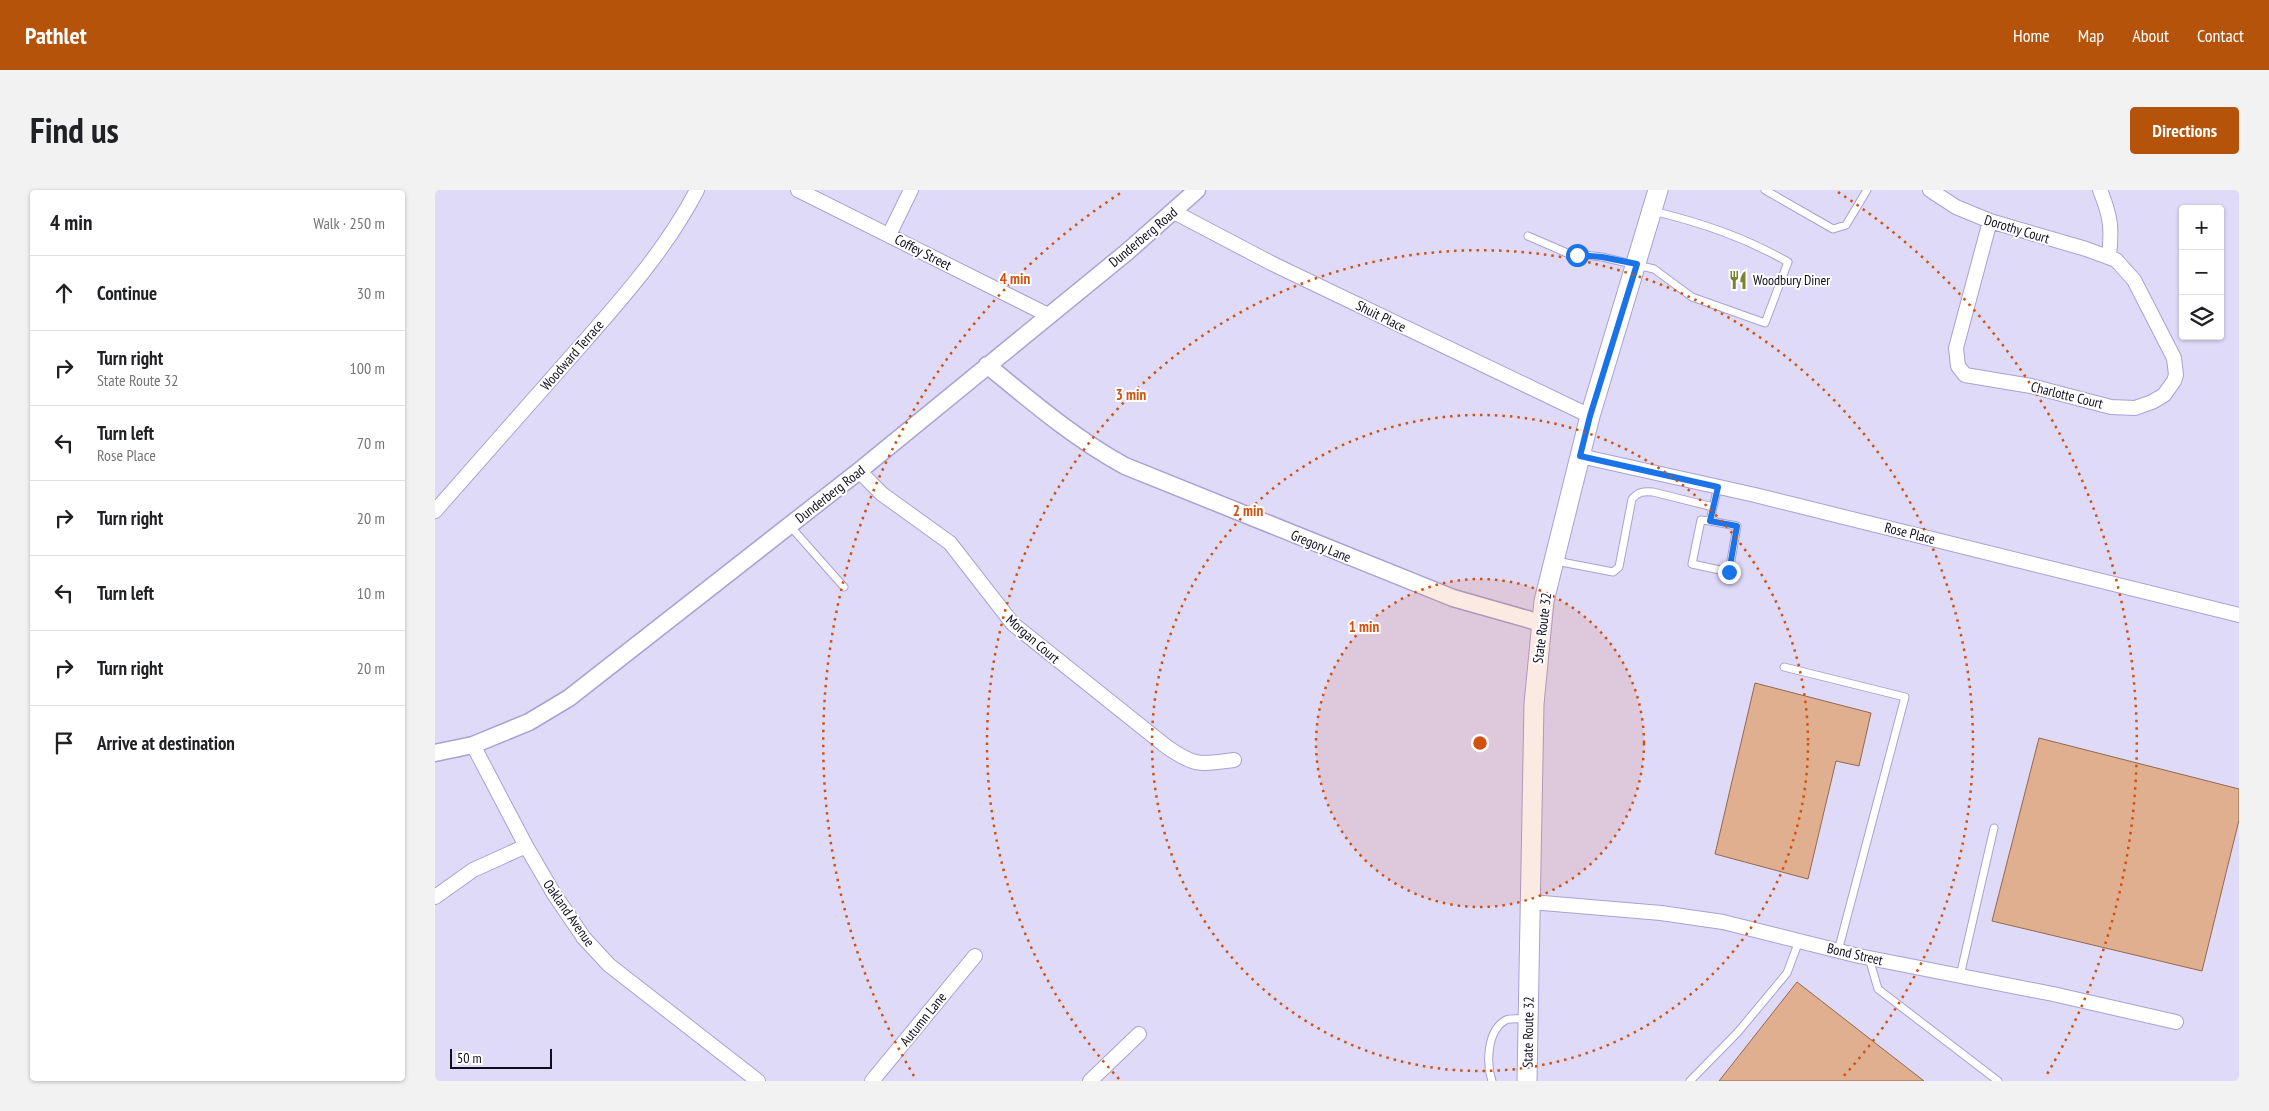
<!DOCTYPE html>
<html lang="en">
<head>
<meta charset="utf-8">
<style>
  :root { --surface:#fff; --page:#f2f2f2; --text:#202124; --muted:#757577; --line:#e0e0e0; --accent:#b45309 }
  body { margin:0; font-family:"PT Sans Narrow",sans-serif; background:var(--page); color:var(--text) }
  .controls { position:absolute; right:15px; top:15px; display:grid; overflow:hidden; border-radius:5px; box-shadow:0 1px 4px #0004 }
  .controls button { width:45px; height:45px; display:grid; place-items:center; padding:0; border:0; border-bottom:1px solid var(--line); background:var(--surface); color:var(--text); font:25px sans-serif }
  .scale { position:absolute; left:15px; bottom:12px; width:102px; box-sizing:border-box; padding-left:5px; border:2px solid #100c1d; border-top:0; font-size:14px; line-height:18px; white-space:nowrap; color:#100c1d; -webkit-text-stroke:4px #fff; paint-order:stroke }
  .stop { position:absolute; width:15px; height:15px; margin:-11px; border:4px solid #1a73e8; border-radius:50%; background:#fff }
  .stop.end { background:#1a73e8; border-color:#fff; box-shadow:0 1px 5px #0008 }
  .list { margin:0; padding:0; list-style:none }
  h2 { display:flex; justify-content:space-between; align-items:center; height:65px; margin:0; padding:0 20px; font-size:21px }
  h2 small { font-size:16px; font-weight:400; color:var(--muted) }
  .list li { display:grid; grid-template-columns:32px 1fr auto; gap:15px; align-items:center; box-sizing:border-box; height:75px; padding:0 20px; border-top:1px solid var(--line) }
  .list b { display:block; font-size:19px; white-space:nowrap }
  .list p { margin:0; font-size:16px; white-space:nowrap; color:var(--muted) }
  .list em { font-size:16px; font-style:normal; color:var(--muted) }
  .icon { flex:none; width:28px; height:28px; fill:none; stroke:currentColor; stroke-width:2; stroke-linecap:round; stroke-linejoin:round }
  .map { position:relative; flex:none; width:1804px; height:891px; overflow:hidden; border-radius:5px }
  header { display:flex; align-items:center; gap:30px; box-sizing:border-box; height:70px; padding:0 25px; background:var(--accent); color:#fff }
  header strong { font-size:24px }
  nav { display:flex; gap:28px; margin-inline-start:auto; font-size:18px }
  .intro { display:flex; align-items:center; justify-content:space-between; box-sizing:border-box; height:120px; padding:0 30px }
  h1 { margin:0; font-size:35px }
  .button { padding:12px 22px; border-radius:5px; background:var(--accent); color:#fff; font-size:18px; font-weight:700 }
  main { display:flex; gap:30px; padding:0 30px }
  aside { flex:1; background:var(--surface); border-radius:5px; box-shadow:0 1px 4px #0004 }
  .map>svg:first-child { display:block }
  .building { fill:#e0af90; stroke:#94684a }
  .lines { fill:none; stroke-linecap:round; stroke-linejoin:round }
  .service-casing { stroke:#aba0d2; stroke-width:9 }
  .minor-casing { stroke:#aba0d2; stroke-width:16 }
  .tertiary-casing { stroke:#aba0d2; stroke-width:19 }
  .secondary-casing { stroke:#aba0d2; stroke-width:21 }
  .service { stroke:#fff; stroke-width:7 }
  .minor { stroke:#fff; stroke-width:14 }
  .tertiary { stroke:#fff; stroke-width:16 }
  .secondary { stroke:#fff; stroke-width:19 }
  .route { stroke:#1a73e8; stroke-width:6 }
  .ring { fill:none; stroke:#d2510e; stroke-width:2.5; stroke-dasharray:2.5 5 }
  .labels { text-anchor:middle; stroke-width:4; stroke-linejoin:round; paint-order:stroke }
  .street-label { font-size:14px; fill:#100c1d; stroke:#fff }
  .poi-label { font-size:14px; fill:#100c1d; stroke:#fff; text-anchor:start }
  .centre { fill:#d2510e; stroke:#fff; stroke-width:2.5 }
  .ring-label { font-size:15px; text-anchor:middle; font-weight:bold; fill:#d2510e; stroke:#fff; stroke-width:4; stroke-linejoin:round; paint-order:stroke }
</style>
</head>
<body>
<header>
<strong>Pathlet</strong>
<nav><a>Home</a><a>Map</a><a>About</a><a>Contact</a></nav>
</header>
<div class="intro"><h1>Find us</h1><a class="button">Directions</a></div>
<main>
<aside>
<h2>4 min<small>Walk · 250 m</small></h2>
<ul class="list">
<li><svg class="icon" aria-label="ahead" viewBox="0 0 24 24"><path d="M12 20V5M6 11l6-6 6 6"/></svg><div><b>Continue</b></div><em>30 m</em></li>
<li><svg class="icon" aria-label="right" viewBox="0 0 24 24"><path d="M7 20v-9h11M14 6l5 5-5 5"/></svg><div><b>Turn right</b><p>State Route 32</p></div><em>100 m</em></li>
<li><svg class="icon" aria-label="left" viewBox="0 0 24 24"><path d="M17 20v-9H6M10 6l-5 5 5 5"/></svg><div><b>Turn left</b><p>Rose Place</p></div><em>70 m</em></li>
<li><svg class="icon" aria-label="right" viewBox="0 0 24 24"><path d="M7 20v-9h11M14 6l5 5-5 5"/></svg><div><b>Turn right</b></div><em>20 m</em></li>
<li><svg class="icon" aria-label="left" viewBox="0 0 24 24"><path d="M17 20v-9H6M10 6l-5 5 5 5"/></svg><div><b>Turn left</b></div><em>10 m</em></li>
<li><svg class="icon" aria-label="right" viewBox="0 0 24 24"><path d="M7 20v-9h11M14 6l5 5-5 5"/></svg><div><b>Turn right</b></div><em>20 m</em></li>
<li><svg class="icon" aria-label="arrive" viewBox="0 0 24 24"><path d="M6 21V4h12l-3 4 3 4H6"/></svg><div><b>Arrive at destination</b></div></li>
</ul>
</aside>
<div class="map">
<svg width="1804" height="891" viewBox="0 0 1804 891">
  <rect width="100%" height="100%" fill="#e0daf9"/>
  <path class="building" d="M 1320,493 L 1436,523 L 1424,576 L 1401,571 L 1373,689 L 1280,664 Z
    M 1604,548 L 1804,599 L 1804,630 L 1767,781 L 1557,731 Z
    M 1362,792 L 1489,891 L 1284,891 Z"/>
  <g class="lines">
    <g class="service-casing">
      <path id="service" d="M 1330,0 L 1398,39 L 1411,35 L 1432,0
        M 1093,46 L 1132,63 L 1167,67 L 1219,79 L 1257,107 L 1330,133 L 1353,72 C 1309,47 1267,33 1218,21
        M 1275,331 L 1302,336 L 1294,382 L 1257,374 L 1266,330 L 1275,331 L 1278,317
        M 355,336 L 409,397
        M 1121,371 L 1178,382 L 1184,377 L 1197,309 C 1203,302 1208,301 1218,302 L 1278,317 L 1283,297
        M 1349,477 L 1470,507 L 1403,761
        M 1434,768 L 1443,799 L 1563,891
        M 1525,786 L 1559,638
        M 1057,891 C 1051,873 1052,840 1071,830 C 1076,828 1085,829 1091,829
        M 1255,891 L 1303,842 L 1352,783 L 1364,751"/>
    </g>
    <g class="minor-casing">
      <path id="minor" d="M 363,0 L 613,125
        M 1495,0 L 1521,17 L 1555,31 L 1651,59 L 1681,70 L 1699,90 L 1739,168 L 1741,185 L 1739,191 L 1729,205 L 1717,212 L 1700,218 L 1676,217 L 1596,196 L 1530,185 L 1523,176 L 1521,158 L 1555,31
        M 1665,0 C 1676,27 1677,38 1674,67
        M 739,22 L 836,73 L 1155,226
        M 454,45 L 476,0
        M 1145,266 L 1320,305 L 1804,425
        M 424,281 L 447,304 L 515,353 L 578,434 L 732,557 C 761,577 765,574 799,570
        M 0,321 C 47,268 94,214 141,161 C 185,111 231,60 262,0
        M 38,555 L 91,656 L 119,704 L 149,748 L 174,775 L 323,891
        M 0,707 L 38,680 L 91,656
        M 1096,712 L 1226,723 L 1288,732 L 1424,766 L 1618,804 L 1741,832
        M 437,891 L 540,766
        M 655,891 L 704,844"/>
    </g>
    <g class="tertiary-casing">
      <path id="tertiary" d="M 552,175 C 597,212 639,248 690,276 L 1018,408 L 1106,433
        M 0,563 L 38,555 L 94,532 L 134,508 L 424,281 L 692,62 L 762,0"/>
    </g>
    <g class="secondary-casing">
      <path id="secondary" d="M 1092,891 L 1099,514 L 1109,411 L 1155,226 L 1223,0"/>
    </g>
    <use href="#service" class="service"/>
    <use href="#minor" class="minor"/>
    <use href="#tertiary" class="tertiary"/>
    <use href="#secondary" class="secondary"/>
  </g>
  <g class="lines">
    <path class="route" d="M 1142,65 L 1167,67 L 1202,74 L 1155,226 L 1145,266 L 1283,297 L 1275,331 L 1302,336 L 1294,382"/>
  </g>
  <circle cx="1045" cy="553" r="164" fill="#d2510e" fill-opacity=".12"/>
  <g class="ring">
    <circle cx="1045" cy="553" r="164"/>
    <circle cx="1045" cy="553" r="328"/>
    <path d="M684 889A493 493 0 1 1 1406 889"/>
    <path d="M479 886A657 657 0 0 1 687 2M1403 2A657 657 0 0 1 1611 886"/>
  </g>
  <defs>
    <g id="restaurant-bare" transform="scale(1.5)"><path d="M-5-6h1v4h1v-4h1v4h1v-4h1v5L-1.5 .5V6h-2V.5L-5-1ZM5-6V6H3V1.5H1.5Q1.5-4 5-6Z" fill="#7c832f" stroke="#fff" stroke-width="2.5" paint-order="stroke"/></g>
  </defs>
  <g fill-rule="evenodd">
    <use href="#restaurant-bare" x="1303" y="90"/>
  </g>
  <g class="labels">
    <g class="street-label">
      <text transform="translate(1582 39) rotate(17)" y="5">Dorothy Court</text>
      <text transform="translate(708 47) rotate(-40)" y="5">Dunderberg Road</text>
      <text transform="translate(488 62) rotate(27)" y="5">Coffey Street</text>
      <text transform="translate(946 126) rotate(26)" y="5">Shuit Place</text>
      <text transform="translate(137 165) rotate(-49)" y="5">Woodward Terrace</text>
      <text transform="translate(1632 205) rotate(14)" y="5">Charlotte Court</text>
      <text transform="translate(395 304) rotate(-38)" y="5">Dunderberg Road</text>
      <text transform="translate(1475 343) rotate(14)" y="5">Rose Place</text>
      <text transform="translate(886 356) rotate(22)" y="5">Gregory Lane</text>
      <text transform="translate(1107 438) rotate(-83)" y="5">State Route 32</text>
      <text transform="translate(598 449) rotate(41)" y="5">Morgan Court</text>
      <text transform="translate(134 723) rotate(55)" y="5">Oakland Avenue</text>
      <text transform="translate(1420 764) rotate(13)" y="5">Bond Street</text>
      <text transform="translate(488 829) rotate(-51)" y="5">Autumn Lane</text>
      <text transform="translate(1093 842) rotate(-89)" y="5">State Route 32</text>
    </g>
    <g class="poi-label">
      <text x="1318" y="95">Woodbury Diner</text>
    </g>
  </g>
  <circle cx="1045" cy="553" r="8" class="centre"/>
  <g class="ring-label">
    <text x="580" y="94">4 min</text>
    <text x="696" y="210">3 min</text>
    <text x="813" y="326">2 min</text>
    <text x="929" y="442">1 min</text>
  </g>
</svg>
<div class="controls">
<button>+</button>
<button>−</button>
<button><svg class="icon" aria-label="layers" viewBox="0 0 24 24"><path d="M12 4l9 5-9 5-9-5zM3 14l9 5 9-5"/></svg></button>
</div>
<div class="scale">50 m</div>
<div class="stop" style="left:1142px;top:65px"></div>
<div class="stop end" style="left:1294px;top:382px"></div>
</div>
</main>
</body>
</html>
